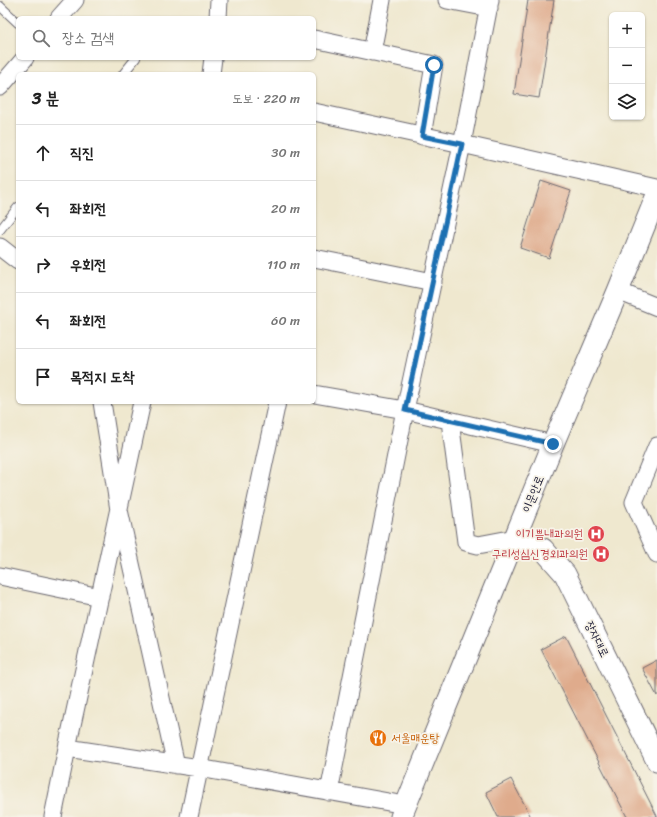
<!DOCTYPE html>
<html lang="ko">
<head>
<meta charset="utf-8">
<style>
  :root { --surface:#fff; --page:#f6f6f6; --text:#222; --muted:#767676; --line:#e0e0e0 }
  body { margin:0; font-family:Sriracha,"Poor Story",sans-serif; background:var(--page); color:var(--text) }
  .controls { position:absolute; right:12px; top:12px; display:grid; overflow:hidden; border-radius:6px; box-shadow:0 1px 3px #0004 }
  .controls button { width:36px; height:36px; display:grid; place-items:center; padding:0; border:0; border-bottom:1px solid var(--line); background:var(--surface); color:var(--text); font:20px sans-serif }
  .stop { position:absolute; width:12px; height:12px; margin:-9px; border:3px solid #1f6fb2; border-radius:50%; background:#fff }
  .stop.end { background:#1f6fb2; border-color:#fff; box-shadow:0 1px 4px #0008 }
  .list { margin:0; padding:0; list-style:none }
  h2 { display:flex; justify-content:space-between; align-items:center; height:52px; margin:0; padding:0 16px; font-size:17px }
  h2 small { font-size:13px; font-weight:400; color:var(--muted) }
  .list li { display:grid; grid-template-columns:26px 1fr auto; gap:12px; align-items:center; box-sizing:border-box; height:56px; padding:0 16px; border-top:1px solid var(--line) }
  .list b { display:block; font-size:15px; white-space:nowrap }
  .list em { font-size:13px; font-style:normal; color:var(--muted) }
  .icon { flex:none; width:22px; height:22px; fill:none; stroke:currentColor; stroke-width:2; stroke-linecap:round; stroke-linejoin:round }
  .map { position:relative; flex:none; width:657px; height:817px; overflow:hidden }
  .search { position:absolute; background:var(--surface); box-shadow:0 1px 3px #0004; left:16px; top:16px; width:300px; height:44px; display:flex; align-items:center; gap:10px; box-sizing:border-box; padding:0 14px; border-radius:6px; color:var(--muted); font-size:15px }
  .panel { position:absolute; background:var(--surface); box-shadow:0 1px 3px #0004; left:16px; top:72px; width:300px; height:332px; border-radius:6px }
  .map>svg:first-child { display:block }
  .building { fill:#dfab8c }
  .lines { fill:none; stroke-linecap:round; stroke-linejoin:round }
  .service-casing { stroke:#6a676f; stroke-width:10 }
  .minor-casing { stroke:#6a676f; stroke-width:19 }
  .tertiary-casing { stroke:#6a676f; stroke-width:23 }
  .service { stroke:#fff; stroke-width:8 }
  .minor { stroke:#fff; stroke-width:17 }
  .tertiary { stroke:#fff; stroke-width:21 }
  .route { stroke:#1f6fb2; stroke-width:5 }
  .labels { text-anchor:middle; stroke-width:3.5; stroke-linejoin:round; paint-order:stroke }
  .street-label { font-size:12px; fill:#22223b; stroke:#f7f3e8 }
  .health-label { font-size:12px; fill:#be3a42; stroke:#f7f3e8; text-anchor:end }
  .food-label { font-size:12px; fill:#c56008; stroke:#f7f3e8; text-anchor:start }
</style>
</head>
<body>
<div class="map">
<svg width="657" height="817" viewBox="0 0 657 817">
  <rect width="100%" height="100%" fill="#f7f3e8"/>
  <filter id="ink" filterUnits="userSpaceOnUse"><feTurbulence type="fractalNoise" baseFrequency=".025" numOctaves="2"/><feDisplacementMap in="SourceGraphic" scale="8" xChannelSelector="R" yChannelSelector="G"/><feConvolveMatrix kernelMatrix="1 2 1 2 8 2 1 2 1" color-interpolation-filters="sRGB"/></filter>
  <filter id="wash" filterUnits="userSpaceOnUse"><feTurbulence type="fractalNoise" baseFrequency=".012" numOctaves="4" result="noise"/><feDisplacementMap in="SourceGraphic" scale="16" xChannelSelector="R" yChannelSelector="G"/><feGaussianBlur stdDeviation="0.9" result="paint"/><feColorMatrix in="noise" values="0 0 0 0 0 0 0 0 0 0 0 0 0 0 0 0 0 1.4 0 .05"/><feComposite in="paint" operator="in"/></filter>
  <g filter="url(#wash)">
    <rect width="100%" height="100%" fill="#efe8cf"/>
    <g id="blocks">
      <path class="building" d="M 528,0 L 554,0 L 539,98 L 514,94 Z
        M 541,181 L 571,191 L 549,258 L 520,248 Z
        M 566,636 L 657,816 L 657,817 L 627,817 L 541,649 Z
        M 657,660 L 657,696 L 642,668 Z
        M 511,779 L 531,817 L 498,817 L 486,792 Z"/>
    </g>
  </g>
  <g filter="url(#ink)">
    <use href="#blocks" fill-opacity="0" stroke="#6a676f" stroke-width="1"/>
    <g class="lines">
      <g class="service-casing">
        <path id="service" d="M 0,6 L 18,23
          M 123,74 L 136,58
          M 0,230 L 18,207"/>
      </g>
      <g class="minor-casing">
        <path id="minor" d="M 447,0 L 489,8
          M 59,18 L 75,0
          M 218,18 L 219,0
          M 314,39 L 434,65 L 422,136
          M 372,52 L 382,0
          M 211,74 L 213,58
          M 0,87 L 25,58
          M 314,112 L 462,144 L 657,188
          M 0,247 L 18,261
          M 314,258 L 433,282
          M 618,291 L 657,307
          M 314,394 L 405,410 L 553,444
          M 102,402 L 119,510 L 176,765
          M 450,421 L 466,542 L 478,545 L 515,538
          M 657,446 L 634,502 L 657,554
          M 0,576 L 100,597
          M 67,748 L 199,768 L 405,805
          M 329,792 L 405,410 L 462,144 L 490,0
          M 53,817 L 67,748 L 142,402
          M 189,817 L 277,402"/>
      </g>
      <g class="tertiary-casing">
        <path id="tertiary" d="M 515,538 L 543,549 L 565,574 L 657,761
          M 401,817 L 553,444 L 618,291 L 657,195"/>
      </g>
      <use href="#service" class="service"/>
      <use href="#minor" class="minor"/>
      <use href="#tertiary" class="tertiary"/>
    </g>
  </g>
  <g class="lines" filter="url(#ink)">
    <path class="route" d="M 434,65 L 422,136 L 462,144 L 405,410 L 553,444"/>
  </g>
  <defs>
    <g id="hospital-disc" transform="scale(0.9)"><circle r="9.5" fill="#e0444e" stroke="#f7f3e8"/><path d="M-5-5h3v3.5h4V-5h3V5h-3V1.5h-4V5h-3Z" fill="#fff"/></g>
    <g id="restaurant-disc" transform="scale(0.9)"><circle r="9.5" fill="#e8710a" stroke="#f7f3e8"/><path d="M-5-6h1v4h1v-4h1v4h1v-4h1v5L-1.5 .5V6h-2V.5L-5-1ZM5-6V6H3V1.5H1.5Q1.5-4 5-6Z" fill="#fff"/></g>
  </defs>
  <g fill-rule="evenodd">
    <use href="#hospital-disc" x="596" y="534"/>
    <use href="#hospital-disc" x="601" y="554"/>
    <use href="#restaurant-disc" x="378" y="738"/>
  </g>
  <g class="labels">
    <g class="street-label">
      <text transform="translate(533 494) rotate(-68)" y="4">이문안로</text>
      <text transform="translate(597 639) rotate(64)" y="4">장자대로</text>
    </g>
    <g class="health-label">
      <text x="583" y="538">이기쁨내과의원</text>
      <text x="588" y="558">구리성심신경외과의원</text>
    </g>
    <g class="food-label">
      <text x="391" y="742">서울매운탕</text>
    </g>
  </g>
</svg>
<div class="controls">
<button>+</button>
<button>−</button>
<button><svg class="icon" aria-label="layers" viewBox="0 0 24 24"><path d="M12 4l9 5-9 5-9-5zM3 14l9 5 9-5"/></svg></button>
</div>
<div class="stop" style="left:434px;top:65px"></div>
<div class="stop end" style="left:553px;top:444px"></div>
<div class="search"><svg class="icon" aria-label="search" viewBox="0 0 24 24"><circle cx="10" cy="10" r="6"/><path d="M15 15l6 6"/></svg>장소 검색</div>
<section class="panel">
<h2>3 분<small>도보 · 220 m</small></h2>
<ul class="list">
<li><svg class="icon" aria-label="ahead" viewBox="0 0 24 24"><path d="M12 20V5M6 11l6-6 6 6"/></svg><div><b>직진</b></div><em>30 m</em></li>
<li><svg class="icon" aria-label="left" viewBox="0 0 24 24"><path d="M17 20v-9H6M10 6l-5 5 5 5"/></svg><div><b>좌회전</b></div><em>20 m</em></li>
<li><svg class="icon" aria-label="right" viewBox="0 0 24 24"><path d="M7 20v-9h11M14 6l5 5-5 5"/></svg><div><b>우회전</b></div><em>110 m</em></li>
<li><svg class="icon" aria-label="left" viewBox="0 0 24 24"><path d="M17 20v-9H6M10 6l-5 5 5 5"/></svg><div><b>좌회전</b></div><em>60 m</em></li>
<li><svg class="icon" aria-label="arrive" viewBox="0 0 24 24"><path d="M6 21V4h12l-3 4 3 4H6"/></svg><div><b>목적지 도착</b></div></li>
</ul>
</section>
</div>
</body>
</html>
